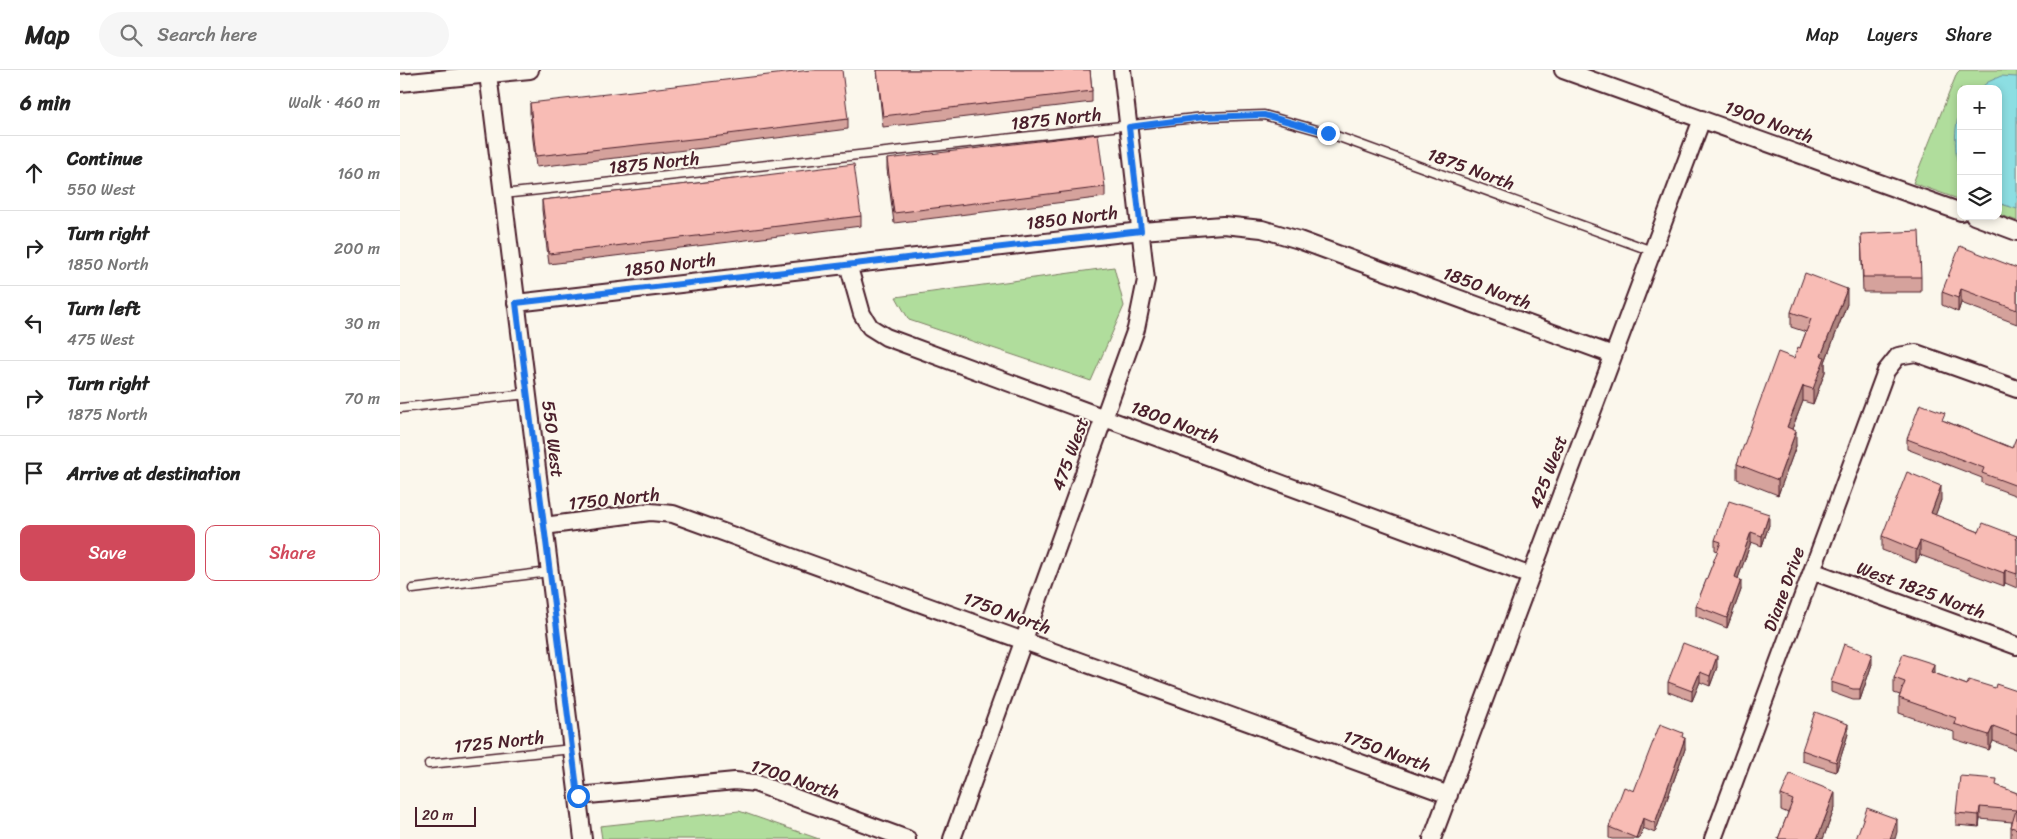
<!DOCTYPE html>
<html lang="en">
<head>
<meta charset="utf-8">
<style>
  :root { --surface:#fff; --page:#f6f6f6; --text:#222; --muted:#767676; --line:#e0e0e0; --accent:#d1495b }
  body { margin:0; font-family:Sriracha,sans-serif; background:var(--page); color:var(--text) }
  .controls { position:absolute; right:15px; top:15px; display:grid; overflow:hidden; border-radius:10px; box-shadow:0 2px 8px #0003 }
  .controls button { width:45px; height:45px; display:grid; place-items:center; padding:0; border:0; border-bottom:1px solid var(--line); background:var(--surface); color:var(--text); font:25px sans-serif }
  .scale { position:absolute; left:15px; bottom:12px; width:61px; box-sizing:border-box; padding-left:5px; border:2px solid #4a1f2b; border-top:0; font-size:14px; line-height:18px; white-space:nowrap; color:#4a1f2b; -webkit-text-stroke:4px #fbf7ec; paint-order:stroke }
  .stop { position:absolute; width:15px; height:15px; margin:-11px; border:4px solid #1a73e8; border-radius:50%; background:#fff }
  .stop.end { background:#1a73e8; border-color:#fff; box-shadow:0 1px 5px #0008 }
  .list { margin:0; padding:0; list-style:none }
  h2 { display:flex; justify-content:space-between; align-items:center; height:65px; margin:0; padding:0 20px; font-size:21px }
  h2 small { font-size:16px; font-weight:400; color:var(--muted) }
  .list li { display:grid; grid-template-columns:32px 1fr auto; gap:15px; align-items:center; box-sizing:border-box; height:75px; padding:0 20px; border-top:1px solid var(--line) }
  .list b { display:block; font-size:19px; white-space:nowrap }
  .list p { margin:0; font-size:16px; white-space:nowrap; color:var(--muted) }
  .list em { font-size:16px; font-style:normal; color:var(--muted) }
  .actions { display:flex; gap:10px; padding:15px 20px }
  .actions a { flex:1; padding:11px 0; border:1px solid var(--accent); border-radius:10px; text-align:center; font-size:18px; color:var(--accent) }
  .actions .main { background:var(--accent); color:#fff }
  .icon { flex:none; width:28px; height:28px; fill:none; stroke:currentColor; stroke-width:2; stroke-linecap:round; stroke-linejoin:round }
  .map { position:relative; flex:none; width:1617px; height:769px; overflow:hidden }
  header { display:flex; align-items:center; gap:30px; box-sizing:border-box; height:70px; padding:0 25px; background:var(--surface); border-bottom:1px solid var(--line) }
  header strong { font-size:24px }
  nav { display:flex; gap:28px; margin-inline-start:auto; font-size:18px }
  .search { width:350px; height:45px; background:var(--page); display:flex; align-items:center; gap:12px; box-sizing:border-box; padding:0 18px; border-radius:28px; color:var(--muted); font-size:19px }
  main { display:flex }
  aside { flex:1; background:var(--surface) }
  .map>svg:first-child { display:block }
  .green { fill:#b0dd9c; stroke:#7d7e64 }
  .water { fill:#8cdee2; stroke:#729299 }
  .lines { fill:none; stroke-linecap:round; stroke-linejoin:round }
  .lane-casing { stroke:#4a1f2b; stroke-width:11 }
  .street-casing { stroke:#4a1f2b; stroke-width:20 }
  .lane { stroke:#fbf7ec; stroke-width:8 }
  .street { stroke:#fbf7ec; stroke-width:16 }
  .wall { fill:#d5a29c; stroke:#4a1f2b }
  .shaded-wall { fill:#ae847f; stroke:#4a1f2b }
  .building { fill:#f8bcb5; stroke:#4a1f2b }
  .route { stroke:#1a73e8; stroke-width:6 }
  .labels { text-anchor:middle; stroke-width:4; stroke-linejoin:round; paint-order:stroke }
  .street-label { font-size:18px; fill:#4a1f2b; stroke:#fbf7ec }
</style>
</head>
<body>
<header>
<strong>Map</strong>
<div class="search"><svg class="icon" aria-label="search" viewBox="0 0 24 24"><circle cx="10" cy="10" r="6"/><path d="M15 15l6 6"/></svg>Search here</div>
<nav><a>Map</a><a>Layers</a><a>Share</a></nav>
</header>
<main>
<aside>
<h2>6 min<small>Walk · 460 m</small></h2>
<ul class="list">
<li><svg class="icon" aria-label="ahead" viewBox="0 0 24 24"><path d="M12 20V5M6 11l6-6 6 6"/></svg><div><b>Continue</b><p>550 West</p></div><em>160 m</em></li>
<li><svg class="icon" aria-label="right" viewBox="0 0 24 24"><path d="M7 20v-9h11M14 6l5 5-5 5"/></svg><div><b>Turn right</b><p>1850 North</p></div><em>200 m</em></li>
<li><svg class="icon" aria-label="left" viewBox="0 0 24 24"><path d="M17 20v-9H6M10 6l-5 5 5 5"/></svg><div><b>Turn left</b><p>475 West</p></div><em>30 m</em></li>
<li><svg class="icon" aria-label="right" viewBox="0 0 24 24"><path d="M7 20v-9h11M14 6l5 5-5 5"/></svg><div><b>Turn right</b><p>1875 North</p></div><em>70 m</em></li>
<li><svg class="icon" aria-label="arrive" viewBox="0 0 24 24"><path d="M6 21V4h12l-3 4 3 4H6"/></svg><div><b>Arrive at destination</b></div></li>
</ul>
<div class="actions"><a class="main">Save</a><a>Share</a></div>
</aside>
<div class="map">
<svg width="1617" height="769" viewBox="0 0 1617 769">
  <rect width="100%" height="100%" fill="#fbf7ec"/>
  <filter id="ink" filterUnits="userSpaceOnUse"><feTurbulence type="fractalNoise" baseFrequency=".02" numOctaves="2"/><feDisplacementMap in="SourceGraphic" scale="10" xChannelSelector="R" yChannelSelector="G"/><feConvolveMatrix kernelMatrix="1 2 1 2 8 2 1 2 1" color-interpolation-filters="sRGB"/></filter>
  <g filter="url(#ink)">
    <path class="green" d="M 1560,0 L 1617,0 L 1617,151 L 1598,144 L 1598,19 L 1561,19 L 1561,130 L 1513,113 L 1557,3 Z
      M 714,197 L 724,236 L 691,311 L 509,250 L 496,227 Z
      M 339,741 L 419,769 L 202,769 L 200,756 Z"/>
    <path class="water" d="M 1601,6 L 1617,7 L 1617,139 L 1598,133 L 1598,19 L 1579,19 L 1588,12 Z
      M 1561,40 L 1561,104 C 1554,88 1553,55 1561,40 Z"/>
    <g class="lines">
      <g class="lane-casing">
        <path id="lane" d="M 103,124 L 804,47 L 864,45 L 928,63 L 1252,181
          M 0,338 L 128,324
          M 13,519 L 149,502
          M 29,694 L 172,679"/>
      </g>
      <g class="street-casing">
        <path id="street" d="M 1163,0 L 1561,142
          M 88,4 L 183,769
          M 0,13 L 130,0
          M 1574,146 L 1617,162
          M 448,194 L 462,244 L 470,257 L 486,267 L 1131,506
          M 116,233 L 741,161 L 823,155 L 862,159 L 899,170 L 1213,285
          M 144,456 L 250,442 L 273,444 L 1049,725
          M 1412,501 L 1617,576
          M 178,726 L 335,711 L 355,713 L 507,769
          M 552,769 L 736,259 L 746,210 L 722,0
          M 1032,769 L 1302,49
          M 1313,769 L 1486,301 L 1498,286 L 1516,283 L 1617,319"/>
      </g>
      <use href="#lane" class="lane"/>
      <use href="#street" class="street"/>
    </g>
    <path class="wall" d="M 477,0 L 690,0 L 692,21 L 692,32 L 483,57 Z
      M 130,33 L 448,49 L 448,59 L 329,74 L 329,75 L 136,97 L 130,43 Z
      M 487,89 L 705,117 L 705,127 L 494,153 L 487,99 Z
      M 334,109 L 461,146 L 461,156 L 149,194 L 142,140 L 142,130 Z
      M 1461,164 L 1521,207 L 1521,222 L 1463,222 Z
      M 1617,198 L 1617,254 L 1561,233 L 1558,242 L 1542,235 L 1542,222 Z
      M 1447,234 L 1425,292 L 1425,302 L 1413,334 L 1403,331 L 1392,359 L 1396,376 L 1378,425 L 1337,409 L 1337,394 L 1400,278 L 1406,262 L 1391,257 L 1391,242 Z
      M 1545,351 L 1612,378 L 1617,369 L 1617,426 L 1582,413 L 1582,408 L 1507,379 L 1507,369 Z
      M 1541,430 L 1535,445 L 1579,462 L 1617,466 L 1617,518 L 1605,513 L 1604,516 L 1520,485 L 1516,493 L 1482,480 L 1482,466 Z
      M 1369,455 L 1362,476 L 1351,472 L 1338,508 L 1341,520 L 1327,558 L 1296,546 L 1296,536 L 1318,481 L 1315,480 L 1315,470 Z
      M 1472,594 L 1460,630 L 1453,630 L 1431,622 L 1431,612 Z
      M 1317,597 L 1310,616 L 1300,612 L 1292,631 L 1268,622 L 1268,612 Z
      M 1534,603 L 1567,615 L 1617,621 L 1617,680 L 1593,671 L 1589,680 L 1554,669 L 1554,662 L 1499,643 L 1499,628 L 1500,625 L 1494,623 L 1494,608 Z
      M 1448,664 L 1436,702 L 1402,691 L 1402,680 Z
      M 1283,668 L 1285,679 L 1255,763 L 1243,758 L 1239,769 L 1212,769 L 1209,768 L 1209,757 L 1234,721 Z
      M 1597,716 L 1617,723 L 1617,769 L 1611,769 L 1611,757 L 1612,752 L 1580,749 L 1579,757 L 1556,755 L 1556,743 Z
      M 1381,725 L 1435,737 L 1423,769 L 1378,769 L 1388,743 L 1381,740 Z"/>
    <path class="shaded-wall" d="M 1447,219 L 1447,234 L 1425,292 L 1425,302 L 1413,334 L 1413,319 L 1421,286 Z
      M 1561,219 L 1561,233 L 1558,242 L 1558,228 Z
      M 1403,316 L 1403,331 L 1387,372 L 1387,357 Z
      M 1396,361 L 1396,376 L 1378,425 L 1378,410 Z
      M 1541,416 L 1541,430 L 1531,457 L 1531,443 Z
      M 1369,444 L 1369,455 L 1362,476 L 1362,466 Z
      M 1351,462 L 1351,472 L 1335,517 L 1335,507 Z
      M 1520,471 L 1520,485 L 1516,493 L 1516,480 Z
      M 1605,500 L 1605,513 L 1604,516 L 1604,503 Z
      M 1341,510 L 1341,520 L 1327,558 L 1327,548 Z
      M 1472,584 L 1472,594 L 1460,630 L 1460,619 Z
      M 1317,586 L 1317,597 L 1310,616 L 1310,606 Z
      M 1534,594 L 1534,609 L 1531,602 Z
      M 1300,602 L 1300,612 L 1292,631 L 1292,621 Z
      M 1448,654 L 1448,664 L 1436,702 L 1436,692 Z
      M 1593,656 L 1593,671 L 1589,680 L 1589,665 Z
      M 1285,668 L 1285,679 L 1255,763 L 1255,753 Z
      M 1435,722 L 1435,737 L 1423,769 L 1417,769 Z
      M 1580,737 L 1580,749 L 1579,757 L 1579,745 Z
      M 1243,748 L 1243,758 L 1239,769 L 1236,769 Z
      M 1497,749 L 1497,762 L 1495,769 L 1490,769 Z"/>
    <path class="building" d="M 411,0 L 442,0 L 448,49 L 328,64 L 329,65 L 136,86 L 130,33 Z
      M 477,0 L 690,0 L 692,21 L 483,46 Z
      M 698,64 L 705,117 L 494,143 L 487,89 Z
      M 454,94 L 461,146 L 149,184 L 142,130 L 334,109 Z
      M 1519,161 L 1521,207 L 1463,207 L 1461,164 Z
      M 1560,176 L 1617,198 L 1617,240 L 1561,219 L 1558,228 L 1542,222 Z
      M 1405,203 L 1447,219 L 1421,286 L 1425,287 L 1413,319 L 1403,316 L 1387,357 L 1396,361 L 1378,410 L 1337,394 L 1378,282 L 1394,288 L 1398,277 L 1400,278 L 1411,249 L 1391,242 Z
      M 1520,334 L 1545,343 L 1542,350 L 1612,378 L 1616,368 L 1617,369 L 1617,416 L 1582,403 L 1584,398 L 1507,369 Z
      M 1507,402 L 1541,416 L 1531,443 L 1579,462 L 1583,453 L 1617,466 L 1616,469 L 1617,469 L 1617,504 L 1605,500 L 1604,503 L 1520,471 L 1516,480 L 1482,466 Z
      M 1329,431 L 1369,444 L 1362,466 L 1351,462 L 1335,507 L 1341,510 L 1327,548 L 1296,536 L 1321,472 L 1315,470 Z
      M 1283,573 L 1317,586 L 1310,606 L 1300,602 L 1292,621 L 1268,612 Z
      M 1444,574 L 1472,584 L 1460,619 L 1453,619 L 1431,612 Z
      M 1503,584 L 1534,594 L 1531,602 L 1567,615 L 1569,610 L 1595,618 L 1596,614 L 1617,621 L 1617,665 L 1593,656 L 1589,665 L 1554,654 L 1556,648 L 1499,628 L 1505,612 L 1494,608 Z
      M 1415,642 L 1448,654 L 1436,692 L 1402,680 Z
      M 1260,654 L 1283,663 L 1282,667 L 1285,668 L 1255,753 L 1243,748 L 1236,768 L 1209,757 L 1224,717 L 1234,721 Z
      M 1390,704 L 1435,722 L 1417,769 L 1378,769 L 1393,730 L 1381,725 Z
      M 1560,706 L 1597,709 L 1596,715 L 1617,723 L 1617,759 L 1611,757 L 1616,740 L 1580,737 L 1579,745 L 1556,743 Z
      M 1467,738 L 1497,749 L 1490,769 L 1456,769 Z"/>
  </g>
  <g class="lines" filter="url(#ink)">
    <path class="route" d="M 178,726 L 116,233 L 741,161 L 729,57 L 804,47 L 864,45 L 928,63"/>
  </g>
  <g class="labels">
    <g class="street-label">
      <text transform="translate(656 49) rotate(-6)" y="6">1875 North</text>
      <text transform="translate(1369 52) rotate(20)" y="6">1900 North</text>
      <text transform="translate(254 93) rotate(-6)" y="6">1875 North</text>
      <text transform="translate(1071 99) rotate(20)" y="6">1875 North</text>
      <text transform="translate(672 148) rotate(-7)" y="6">1850 North</text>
      <text transform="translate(270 195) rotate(-7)" y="6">1850 North</text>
      <text transform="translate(1087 218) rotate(20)" y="6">1850 North</text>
      <text transform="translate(775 352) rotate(20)" y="6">1800 North</text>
      <text transform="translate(153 369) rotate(83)" y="6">550 West</text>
      <text transform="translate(670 384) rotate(-70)" y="6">475 West</text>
      <text transform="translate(1148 402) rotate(-69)" y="6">425 West</text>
      <text transform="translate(214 429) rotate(-6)" y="6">1750 North</text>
      <text transform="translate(1384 519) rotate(-70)" y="6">Diane Drive</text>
      <text transform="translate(1521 520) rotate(20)" y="6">West 1825 North</text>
      <text transform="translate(607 543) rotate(20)" y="6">1750 North</text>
      <text transform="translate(99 672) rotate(-6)" y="6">1725 North</text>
      <text transform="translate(987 681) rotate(20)" y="6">1750 North</text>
      <text transform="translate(395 709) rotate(18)" y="6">1700 North</text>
    </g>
  </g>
</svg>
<div class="controls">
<button>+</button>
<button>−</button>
<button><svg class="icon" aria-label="layers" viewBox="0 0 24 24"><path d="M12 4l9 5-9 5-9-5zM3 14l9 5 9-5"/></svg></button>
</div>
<div class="scale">20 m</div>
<div class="stop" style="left:178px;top:726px"></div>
<div class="stop end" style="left:928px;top:63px"></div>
</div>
</main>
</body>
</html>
